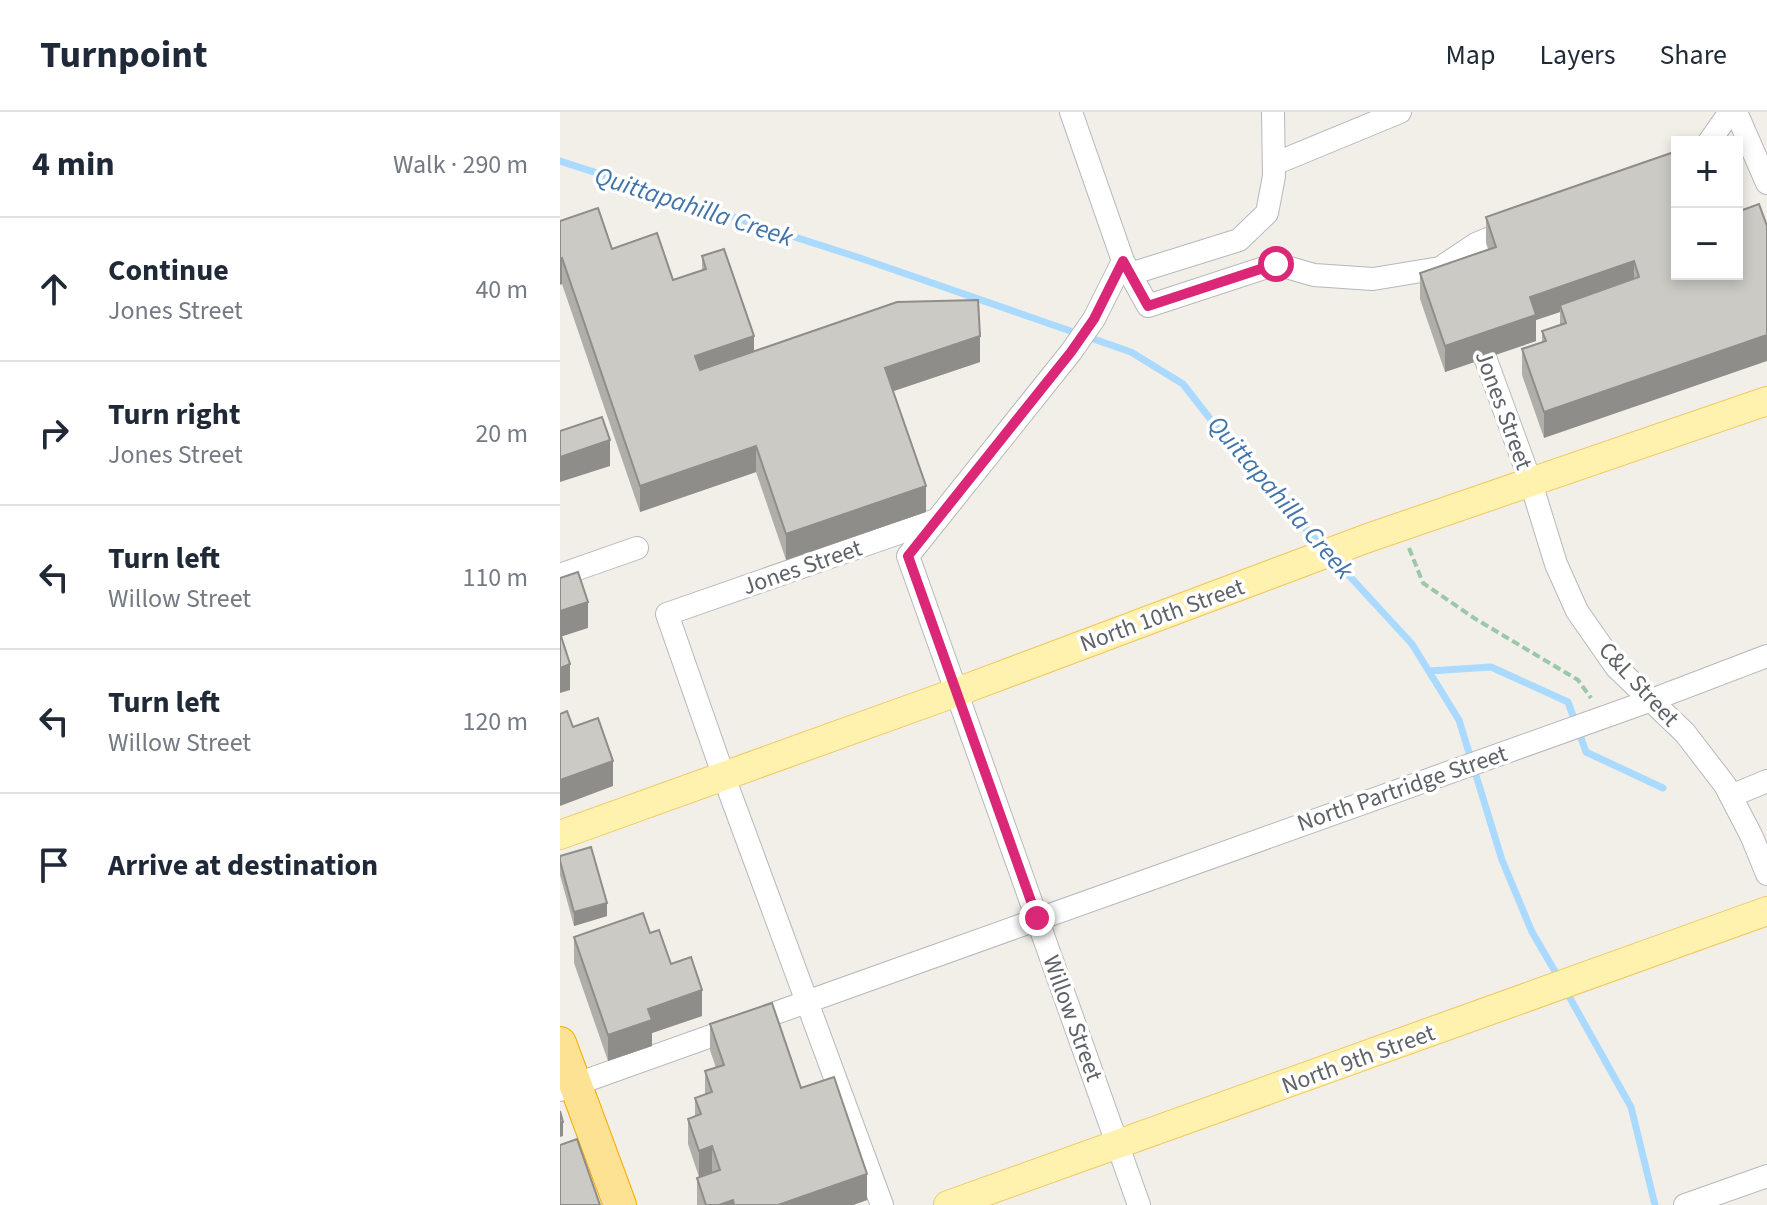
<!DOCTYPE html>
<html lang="en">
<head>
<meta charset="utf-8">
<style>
  :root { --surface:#fff; --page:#f2f2f3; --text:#1f2937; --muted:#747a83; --line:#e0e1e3 }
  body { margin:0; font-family:"Source Sans 3",sans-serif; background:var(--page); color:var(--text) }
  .controls { position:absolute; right:24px; top:24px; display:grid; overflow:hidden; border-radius:0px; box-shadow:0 4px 12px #0003 }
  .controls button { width:72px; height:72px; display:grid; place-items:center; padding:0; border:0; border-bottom:2px solid var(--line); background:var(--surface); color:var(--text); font:40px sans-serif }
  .stop { position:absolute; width:24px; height:24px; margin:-18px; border:6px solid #db2777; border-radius:50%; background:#fff }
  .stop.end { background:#db2777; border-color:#fff; box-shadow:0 2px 8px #0008 }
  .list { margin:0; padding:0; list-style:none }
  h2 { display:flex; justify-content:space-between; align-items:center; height:104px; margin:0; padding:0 32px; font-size:34px }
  h2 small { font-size:26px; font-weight:400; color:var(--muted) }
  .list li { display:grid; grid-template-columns:52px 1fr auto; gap:24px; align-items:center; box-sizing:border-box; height:144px; padding:0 32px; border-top:2px solid var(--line) }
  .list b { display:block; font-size:30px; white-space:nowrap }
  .list p { margin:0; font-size:26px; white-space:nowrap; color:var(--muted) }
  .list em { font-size:26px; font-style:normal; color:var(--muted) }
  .icon { flex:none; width:44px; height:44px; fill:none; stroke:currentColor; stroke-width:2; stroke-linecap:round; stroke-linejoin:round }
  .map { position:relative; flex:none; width:1207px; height:1093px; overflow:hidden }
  header { display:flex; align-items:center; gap:48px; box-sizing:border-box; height:112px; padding:0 40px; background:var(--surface); border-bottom:2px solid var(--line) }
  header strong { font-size:38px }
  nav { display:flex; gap:44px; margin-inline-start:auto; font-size:28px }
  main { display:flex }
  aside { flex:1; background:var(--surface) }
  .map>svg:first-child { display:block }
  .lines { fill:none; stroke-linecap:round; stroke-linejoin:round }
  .stream { stroke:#aadaff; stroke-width:7 }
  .minor-casing { stroke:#b5b8bc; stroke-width:24 }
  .major-casing { stroke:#f2c960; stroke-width:30 }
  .highway-casing { stroke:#f9ab00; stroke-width:34 }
  .path { stroke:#9cc7a9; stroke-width:4; stroke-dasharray:8 4; stroke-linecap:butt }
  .minor { stroke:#fff; stroke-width:22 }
  .major { stroke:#fff2af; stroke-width:28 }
  .highway { stroke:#fde293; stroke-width:32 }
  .wall { fill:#afaea9 }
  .shaded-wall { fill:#8f8d8a }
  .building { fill:#cccac5; stroke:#8f8d8a; stroke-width:2 }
  .route { stroke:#db2777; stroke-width:10 }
  .labels { text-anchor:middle; stroke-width:7; stroke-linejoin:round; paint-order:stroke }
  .street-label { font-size:24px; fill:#5f6368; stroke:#fff }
  .water-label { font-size:26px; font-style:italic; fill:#4174aa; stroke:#fff }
</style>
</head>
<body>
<header>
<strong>Turnpoint</strong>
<nav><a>Map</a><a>Layers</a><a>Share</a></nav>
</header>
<main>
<aside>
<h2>4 min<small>Walk · 290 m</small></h2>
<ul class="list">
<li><svg class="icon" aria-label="ahead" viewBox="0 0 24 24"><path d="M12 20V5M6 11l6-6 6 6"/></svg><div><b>Continue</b><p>Jones Street</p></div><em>40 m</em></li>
<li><svg class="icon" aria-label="right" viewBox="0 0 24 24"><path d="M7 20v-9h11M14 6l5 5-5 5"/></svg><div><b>Turn right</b><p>Jones Street</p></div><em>20 m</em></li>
<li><svg class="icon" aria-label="left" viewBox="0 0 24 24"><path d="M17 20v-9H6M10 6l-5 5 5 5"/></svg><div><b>Turn left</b><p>Willow Street</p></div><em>110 m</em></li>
<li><svg class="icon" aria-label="left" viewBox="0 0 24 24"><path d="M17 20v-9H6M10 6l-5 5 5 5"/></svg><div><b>Turn left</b><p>Willow Street</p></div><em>120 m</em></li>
<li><svg class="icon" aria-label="arrive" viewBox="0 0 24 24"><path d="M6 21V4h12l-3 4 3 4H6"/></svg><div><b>Arrive at destination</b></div></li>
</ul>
</aside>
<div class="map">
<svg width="1207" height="1093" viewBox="0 0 1207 1093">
  <rect width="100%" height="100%" fill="#f1efe8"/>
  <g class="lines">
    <path class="stream" d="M 0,49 L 300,146 L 571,240 L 623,272 L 687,354 L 764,436
      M 772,445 L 852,532 L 899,608 L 942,748 L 972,820 L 1000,868
      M 869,559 L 931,555 L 1008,590 L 1026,640 L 1103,676
      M 1006,879 L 1071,995 L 1095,1093"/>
    <g class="minor-casing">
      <path id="minor" d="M 511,0 L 563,149 L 534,207 L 511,240 L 348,444 L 579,1093
        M 1176,0 L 1207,71
        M 1149,30 L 1170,0
        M 714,52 L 840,0
        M 563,149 L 588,194 L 716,152 L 754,163 L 813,167 L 880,156 L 889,171
        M 880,156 L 916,132 L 954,116
        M 570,162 L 679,128 L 707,101 L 714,64 L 713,0
        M 915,218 L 971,371 L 996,452 L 1017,499 L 1056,555 L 1125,621 L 1165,673 L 1192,725 L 1207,762
        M 0,463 L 77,436
        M 1171,684 L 1207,669
        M 0,978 L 1089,589 L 1207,544
        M 322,1093 L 164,665 L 107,502 L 376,408
        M 1125,1093 L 1207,1064"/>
    </g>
    <g class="major-casing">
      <path id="major" d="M 0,723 L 397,580 L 805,427 L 1207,289
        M 388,1093 L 1207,799"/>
    </g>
    <g class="highway-casing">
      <path id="highway" d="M 0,931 L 60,1093"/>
    </g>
    <path class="path" d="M 849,436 L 863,471 L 914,506 L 1018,568 L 1031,586"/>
    <use href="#minor" class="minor"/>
    <use href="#major" class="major"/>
    <use href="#highway" class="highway"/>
  </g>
  <path class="wall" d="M 926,105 L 1117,162 L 984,326 L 962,263 L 962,237 L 982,230 L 982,219 L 1000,213 L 1000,200 L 976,208 L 976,229 L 885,260 L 860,187 L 860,161 L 928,137 L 926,131 Z
    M 0,109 L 113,168 L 142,158 L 142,144 L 194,239 L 420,250 L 333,279 L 366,400 L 226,448 L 196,360 L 80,400 L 2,172 Z
    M 0,744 L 47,804 L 14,814 L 0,763 Z
    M 90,821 L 111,852 L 142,904 L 92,921 L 92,934 L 48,949 L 14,851 L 14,825 Z
    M 150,912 L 241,976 L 307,1088 L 293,1093 L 137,1093 L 137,1066 L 139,1065 L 128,1032 L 128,1007 L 135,1004 L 135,986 L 145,983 L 145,959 L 156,956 L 150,938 Z"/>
  <path class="shaded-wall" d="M 2,146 L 2,172 L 0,173 L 0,147 Z
    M 1074,149 L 1074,175 L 1000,193 L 1000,200 L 976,208 L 976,229 L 885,260 L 885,234 L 970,185 Z
    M 1207,223 L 1207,249 L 984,326 L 984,300 Z
    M 194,224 L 194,250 L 135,270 L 135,244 Z
    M 420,224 L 420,250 L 325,282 L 325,256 Z
    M 50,328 L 50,354 L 0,370 L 0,345 Z
    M 196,334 L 196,360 L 80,400 L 80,374 Z
    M 366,374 L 366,400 L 226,448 L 226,422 Z
    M 28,490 L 28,516 L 0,525 L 0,499 Z
    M 10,552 L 10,578 L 0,581 L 0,556 Z
    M 53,649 L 53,674 L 0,694 L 0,668 Z
    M 47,791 L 47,804 L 14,814 L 14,800 Z
    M 142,878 L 142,904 L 92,921 L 92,934 L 48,949 L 48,923 L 88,897 Z
    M 3,1010 L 3,1024 L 0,1025 L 0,1011 Z
    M 152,1034 L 152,1060 L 139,1065 L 139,1039 Z
    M 307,1062 L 307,1088 L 293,1093 L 218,1093 Z
    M 173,1088 L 173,1093 L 159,1093 Z"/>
  <path class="building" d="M 1117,39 L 1117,162 L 1177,162 L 1177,100 L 1199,92 L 1207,114 L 1207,223 L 984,300 L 962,237 L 986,229 L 982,219 L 1006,211 L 1000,193 L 1079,165 L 1074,149 L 970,185 L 976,203 L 885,234 L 860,161 L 936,135 L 926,105 Z
    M 38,96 L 52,137 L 97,121 L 113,168 L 146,157 L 142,144 L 164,137 L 194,224 L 135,244 L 140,258 L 337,190 L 418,188 L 420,224 L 325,256 L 366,374 L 226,422 L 196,334 L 80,374 L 2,146 L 0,147 L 0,109 Z
    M 42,305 L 50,328 L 0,345 L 0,319 Z
    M 18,460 L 28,490 L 0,499 L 0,466 Z
    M 0,521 L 10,552 L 0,556 Z
    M 7,599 L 13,615 L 38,606 L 53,649 L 0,668 L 0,602 Z
    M 31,735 L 47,791 L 14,800 L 0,749 L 0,744 Z
    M 83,801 L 90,821 L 99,818 L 111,852 L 131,845 L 142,878 L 88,897 L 92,908 L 48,923 L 14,825 Z
    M 212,891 L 241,976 L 274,965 L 307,1062 L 218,1093 L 174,1093 L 173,1088 L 159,1093 L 146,1093 L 137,1066 L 160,1058 L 152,1034 L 139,1039 L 128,1007 L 141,1002 L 135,986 L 152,980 L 145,959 L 164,953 L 150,912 Z
    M 0,999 L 3,1010 L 0,1011 Z
    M 17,1027 L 40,1093 L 0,1093 L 0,1033 Z"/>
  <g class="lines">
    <path class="route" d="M 477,806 L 348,444 L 511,240 L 534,207 L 563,149 L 588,194 L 716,152"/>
  </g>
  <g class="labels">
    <g class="street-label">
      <text transform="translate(944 298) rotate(70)" y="8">Jones Street</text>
      <text transform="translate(242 455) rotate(-19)" y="8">Jones Street</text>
      <text transform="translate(602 503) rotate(-20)" y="8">North 10th Street</text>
      <text transform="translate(1079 572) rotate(47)" y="8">C&amp;L Street</text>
      <text transform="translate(842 676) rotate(-19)" y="8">North Partridge Street</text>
      <text transform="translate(513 906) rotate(70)" y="8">Willow Street</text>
      <text transform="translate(798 947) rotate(-20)" y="8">North 9th Street</text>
    </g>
    <g class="water-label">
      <text transform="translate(134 94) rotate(18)" y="9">Quittapahilla Creek</text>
      <text transform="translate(721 385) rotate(49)" y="9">Quittapahilla Creek</text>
    </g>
  </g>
</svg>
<div class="controls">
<button>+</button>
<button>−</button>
</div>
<div class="stop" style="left:716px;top:152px"></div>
<div class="stop end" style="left:477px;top:806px"></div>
</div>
</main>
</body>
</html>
